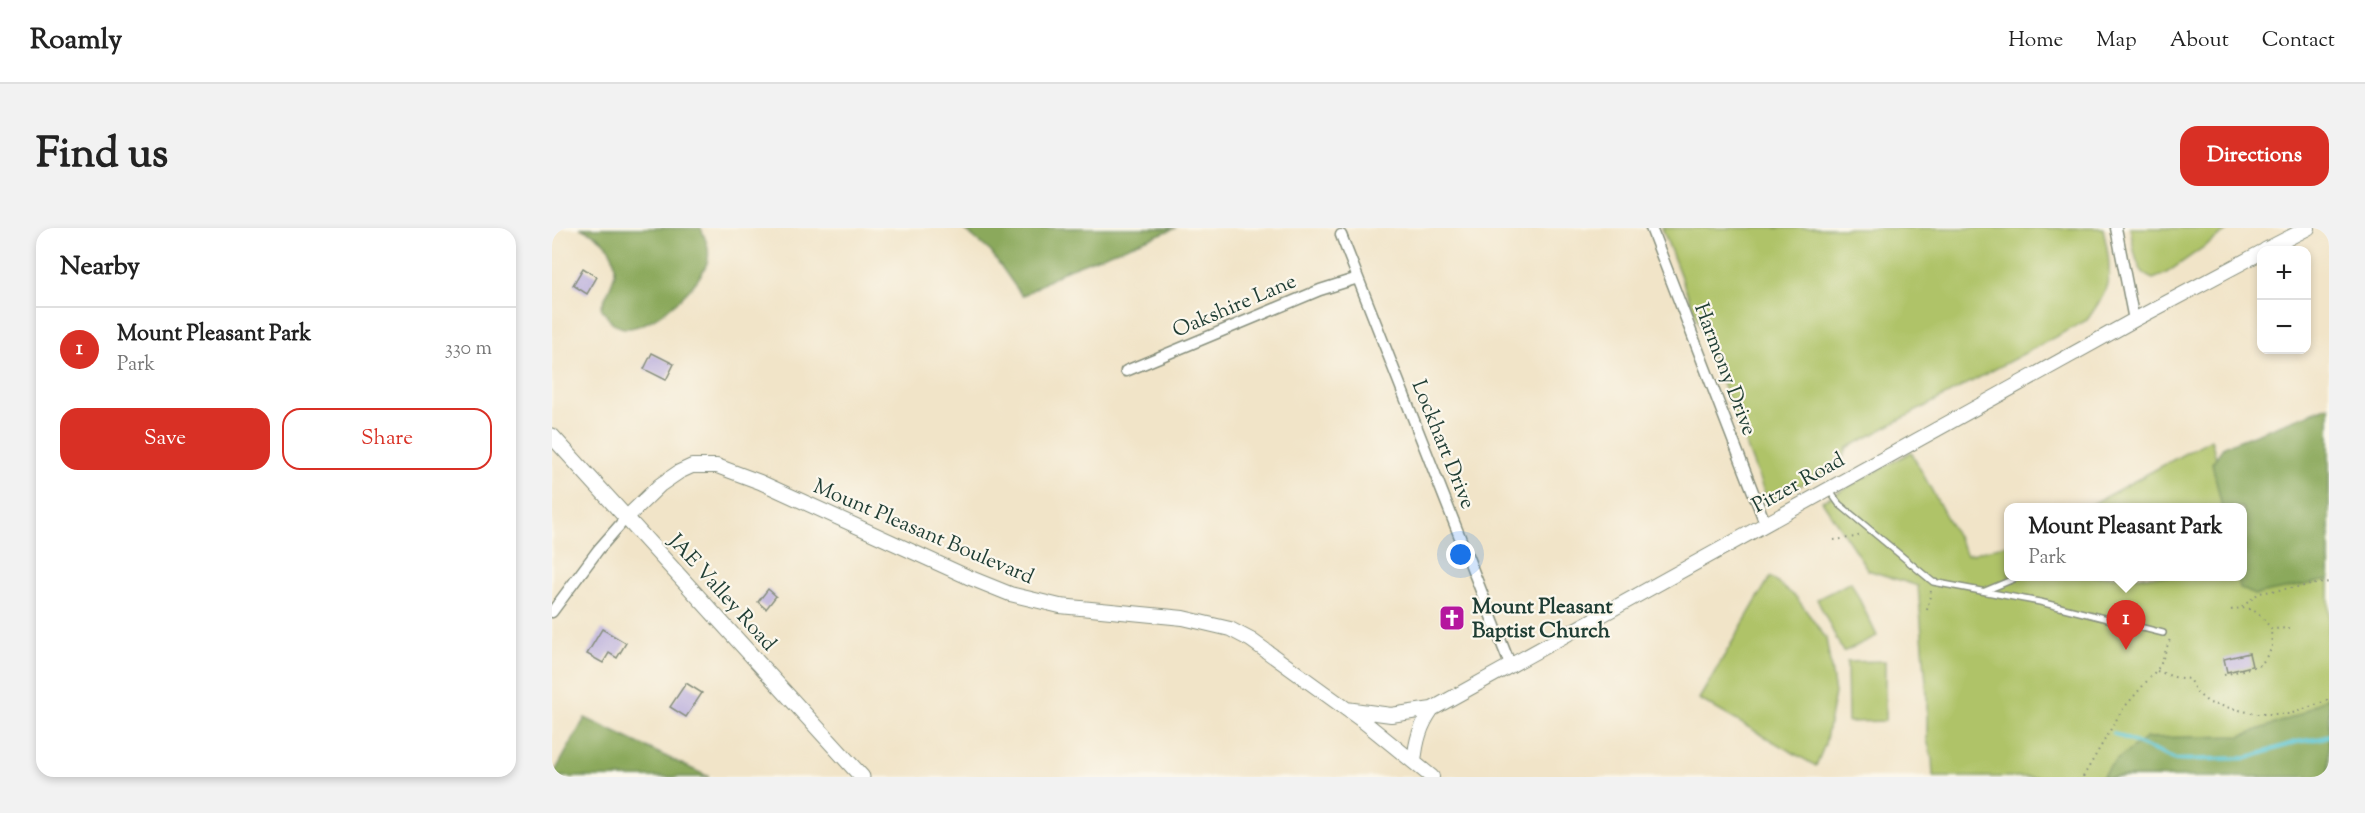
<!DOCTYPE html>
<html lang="en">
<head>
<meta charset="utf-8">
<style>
  :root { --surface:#fff; --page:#f2f2f2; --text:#222; --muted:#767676; --line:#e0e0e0; --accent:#d93025 }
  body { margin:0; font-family:"Sorts Mill Goudy",serif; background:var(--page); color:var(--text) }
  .controls { position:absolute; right:18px; top:18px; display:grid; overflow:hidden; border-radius:12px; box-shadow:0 3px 9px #0003 }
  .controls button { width:54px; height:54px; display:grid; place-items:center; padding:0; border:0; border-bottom:2px solid var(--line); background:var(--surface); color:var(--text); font:30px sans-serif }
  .you { position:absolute; left:909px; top:327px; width:21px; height:21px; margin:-15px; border:4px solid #fff; border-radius:50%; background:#1a73e8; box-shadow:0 0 0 9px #1a73e833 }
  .badge { display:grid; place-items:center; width:39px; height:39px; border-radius:50%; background:var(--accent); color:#fff; font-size:20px; font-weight:700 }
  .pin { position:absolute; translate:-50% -50px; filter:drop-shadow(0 2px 3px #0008) }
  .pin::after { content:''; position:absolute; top:32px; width:21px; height:18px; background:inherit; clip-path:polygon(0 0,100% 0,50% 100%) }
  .popup { position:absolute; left:1452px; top:275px; width:243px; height:78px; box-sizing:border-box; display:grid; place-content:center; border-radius:12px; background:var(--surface); filter:drop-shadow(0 2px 4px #0005); font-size:20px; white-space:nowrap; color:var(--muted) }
  .popup b { font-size:22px; color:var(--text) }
  .popup::after { content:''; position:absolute; left:50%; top:100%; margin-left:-12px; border:12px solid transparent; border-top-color:var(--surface) }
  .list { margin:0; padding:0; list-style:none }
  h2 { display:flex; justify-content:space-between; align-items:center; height:78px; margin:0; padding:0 24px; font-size:26px }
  h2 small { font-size:20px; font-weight:400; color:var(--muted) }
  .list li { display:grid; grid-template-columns:39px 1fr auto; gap:18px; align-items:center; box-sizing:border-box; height:84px; padding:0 24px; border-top:2px solid var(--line) }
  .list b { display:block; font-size:22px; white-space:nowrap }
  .list p { margin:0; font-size:20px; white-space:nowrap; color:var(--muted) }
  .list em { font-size:20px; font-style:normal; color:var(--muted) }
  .actions { display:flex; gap:12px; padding:18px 24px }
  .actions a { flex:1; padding:14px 0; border:2px solid var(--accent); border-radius:18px; text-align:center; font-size:21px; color:var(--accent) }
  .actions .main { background:var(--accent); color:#fff }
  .map { position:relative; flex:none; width:1777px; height:549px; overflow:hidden; border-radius:18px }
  header { display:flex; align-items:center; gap:36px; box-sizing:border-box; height:84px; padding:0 30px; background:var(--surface); border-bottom:2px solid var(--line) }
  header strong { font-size:28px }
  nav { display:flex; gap:33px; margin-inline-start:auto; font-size:21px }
  .intro { display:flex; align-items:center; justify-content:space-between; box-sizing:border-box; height:144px; padding:0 36px }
  h1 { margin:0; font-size:42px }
  .button { padding:15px 27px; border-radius:18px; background:var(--accent); color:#fff; font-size:21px; font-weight:700 }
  main { display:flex; gap:36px; padding:0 36px }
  aside { flex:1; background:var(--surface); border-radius:18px; box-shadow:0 3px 9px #0003 }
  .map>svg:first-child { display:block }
  .green { fill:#afc367; stroke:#67804e; stroke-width:1.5 }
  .forest { fill:#8ba95c; stroke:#557348; stroke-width:1.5 }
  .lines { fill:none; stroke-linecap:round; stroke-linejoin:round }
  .stream { stroke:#5dc8d7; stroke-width:4 }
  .building { fill:#b7abdb }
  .service-casing { stroke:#88907e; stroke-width:8 }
  .minor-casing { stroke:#88907e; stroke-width:13 }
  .tertiary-casing { stroke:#88907e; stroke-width:16 }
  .secondary-casing { stroke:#88907e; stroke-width:17 }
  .path { stroke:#88907e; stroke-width:2; stroke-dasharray:1.5 4.5; stroke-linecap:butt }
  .service { stroke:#fff; stroke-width:5 }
  .minor { stroke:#fff; stroke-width:10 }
  .tertiary { stroke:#fff; stroke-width:14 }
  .secondary { stroke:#fff; stroke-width:15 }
  .labels { text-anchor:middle; stroke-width:4.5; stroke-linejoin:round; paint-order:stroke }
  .street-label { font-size:21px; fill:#1f3d34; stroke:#fbf7ec }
  .poi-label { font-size:21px; font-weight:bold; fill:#1f3d34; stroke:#fbf7ec; text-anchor:start }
</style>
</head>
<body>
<header>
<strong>Roamly</strong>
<nav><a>Home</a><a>Map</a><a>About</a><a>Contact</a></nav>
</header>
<div class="intro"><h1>Find us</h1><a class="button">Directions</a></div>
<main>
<aside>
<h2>Nearby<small></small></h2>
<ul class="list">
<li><span class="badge">1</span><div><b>Mount Pleasant Park</b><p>Park</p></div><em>330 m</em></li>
</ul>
<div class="actions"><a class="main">Save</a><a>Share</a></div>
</aside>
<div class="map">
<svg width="1777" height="549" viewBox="0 0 1777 549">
  <rect width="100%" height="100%" fill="#fbf7ec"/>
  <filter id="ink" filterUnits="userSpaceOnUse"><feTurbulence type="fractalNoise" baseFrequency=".0167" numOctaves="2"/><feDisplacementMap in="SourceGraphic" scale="12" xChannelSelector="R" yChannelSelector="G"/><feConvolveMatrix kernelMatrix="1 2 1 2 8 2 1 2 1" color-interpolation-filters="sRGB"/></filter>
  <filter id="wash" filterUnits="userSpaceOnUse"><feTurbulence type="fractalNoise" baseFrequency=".008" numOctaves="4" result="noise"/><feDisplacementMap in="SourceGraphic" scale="24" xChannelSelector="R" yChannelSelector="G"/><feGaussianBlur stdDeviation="1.35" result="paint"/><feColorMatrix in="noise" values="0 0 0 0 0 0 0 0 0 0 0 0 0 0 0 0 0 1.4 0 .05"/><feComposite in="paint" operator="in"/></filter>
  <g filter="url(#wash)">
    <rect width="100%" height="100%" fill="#f1e4c8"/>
    <path class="green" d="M 1110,0 L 1551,0 C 1560,44 1562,55 1535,92 L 1295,220 L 1288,237 L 1216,274 Z
      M 1578,0 L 1679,0 L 1613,46 L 1601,51 C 1582,45 1582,17 1578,0 Z
      M 1659,211 L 1677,279 L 1533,280 Z
      M 1359,224 L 1415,327 L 1457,316 L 1457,348 L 1691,348 L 1777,335 L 1777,486 L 1619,549 L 1381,549 L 1380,529 L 1375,512 L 1375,467 L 1366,358 L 1316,342 L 1270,273 Z
      M 1218,349 L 1244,369 L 1274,410 L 1283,465 L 1273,516 L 1264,538 L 1147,471 Z
      M 1299,354 L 1325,408 L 1291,424 L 1265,371 Z
      M 1333,433 L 1333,493 L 1296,494 L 1295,434 Z"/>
    <path class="forest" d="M 28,0 L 149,0 C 153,11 158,19 156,31 C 151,57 99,102 73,100 C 61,99 54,88 49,79 C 53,69 63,53 63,42 C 63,20 47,7 28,0 Z
      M 411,0 L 624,0 L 516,41 L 470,68 L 439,24 Z
      M 1777,178 L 1777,352 L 1702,367 L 1687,359 L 1685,349 L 1691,348 L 1691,280 L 1670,279 L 1660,235 L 1672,218 Z
      M 1777,468 L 1777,549 L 1549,549 L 1562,534 L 1594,510 L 1689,508 L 1747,487 Z
      M 33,490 L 157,549 L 0,549 Z"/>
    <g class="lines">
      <path class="stream" d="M 1561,505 L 1624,532 L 1695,530 L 1744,514 L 1771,510 L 1777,507"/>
    </g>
    <g id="blocks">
      <path class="building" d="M 31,40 L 45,49 L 35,66 L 21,57 Z
        M 100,125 L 122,136 L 114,152 L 92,141 Z
        M 216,361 L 224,368 L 214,381 L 206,374 Z
        M 50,401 L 74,415 L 65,430 L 57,425 L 51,435 L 35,426 Z
        M 1697,425 L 1700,438 L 1675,444 L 1672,431 Z
        M 134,455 L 150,465 L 134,489 L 118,479 Z"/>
    </g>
  </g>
  <g filter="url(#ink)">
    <use href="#blocks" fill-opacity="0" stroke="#88907e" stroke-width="1.5"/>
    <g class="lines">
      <g class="service-casing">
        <path id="service" d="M 1277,262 L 1287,276 L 1381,354 L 1488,374 L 1611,405
          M 1433,363 L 1469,348"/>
      </g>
      <g class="minor-casing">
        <path id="minor" d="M 1099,0 L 1213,295
          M 1564,0 L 1582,92
          M 789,7 L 959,439
          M 574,143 L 768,62 L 806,50
          M 0,384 L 46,322 L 74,290"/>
      </g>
      <g class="tertiary-casing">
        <path id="tertiary" d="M 1713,22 L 1756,0
          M 74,290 L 108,257 L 127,244 L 140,238 L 165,238 L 208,254 L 416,349 L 458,366 L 508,378 L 631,390 L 678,401 L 699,412 L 811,493 L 880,549
          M 794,481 L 839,487 L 880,481 L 1582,92 L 1710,24
          M 862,534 C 864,513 868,498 880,481"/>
      </g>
      <g class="secondary-casing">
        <path id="secondary" d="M 0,208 L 310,549"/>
      </g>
      <path class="path" d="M 1282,312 L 1304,309 L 1308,307
        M 1690,379 L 1707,365 L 1777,354
        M 1375,382 L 1379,363
        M 1679,382 C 1700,376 1708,385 1719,401 L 1738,400
        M 1605,443 L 1622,449 L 1637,451 L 1645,465 L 1657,475 L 1704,486 L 1738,486 L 1777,472
        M 1672,447 L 1709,437 L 1720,420 L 1719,401
        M 1205,549 L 1206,547
        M 1531,549 L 1570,482 L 1608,438 L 1618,411"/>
      <use href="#service" class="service"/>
      <use href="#minor" class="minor"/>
      <use href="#tertiary" class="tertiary"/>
      <use href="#secondary" class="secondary"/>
    </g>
  </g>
  <defs>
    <g id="church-square" transform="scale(1.35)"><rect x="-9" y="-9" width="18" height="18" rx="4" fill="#b5179e" stroke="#fbf7ec"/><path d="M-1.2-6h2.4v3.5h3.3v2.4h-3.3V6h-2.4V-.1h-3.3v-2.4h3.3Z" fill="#fff"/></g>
  </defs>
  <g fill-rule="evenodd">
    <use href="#church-square" x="900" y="390"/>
  </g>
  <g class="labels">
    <g class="street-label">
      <text transform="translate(682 77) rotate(-23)" y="7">Oakshire Lane</text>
      <text transform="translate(1174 141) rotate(69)" y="7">Harmony Drive</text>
      <text transform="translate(892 216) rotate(68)" y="7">Lockhart Drive</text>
      <text transform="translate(1246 254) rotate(-29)" y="7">Pitzer Road</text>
      <text transform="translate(372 303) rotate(23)" y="7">Mount Pleasant Boulevard</text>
      <text transform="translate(171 364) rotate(48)" y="7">JAE Valley Road</text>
    </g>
    <g class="poi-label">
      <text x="920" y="385">Mount Pleasant<tspan x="920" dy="24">Baptist Church</tspan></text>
    </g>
  </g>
</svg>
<div class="controls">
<button>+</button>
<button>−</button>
</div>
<div class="you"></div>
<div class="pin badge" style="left:1574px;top:422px">1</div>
<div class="popup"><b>Mount Pleasant Park</b>Park</div>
</div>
</main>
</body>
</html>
